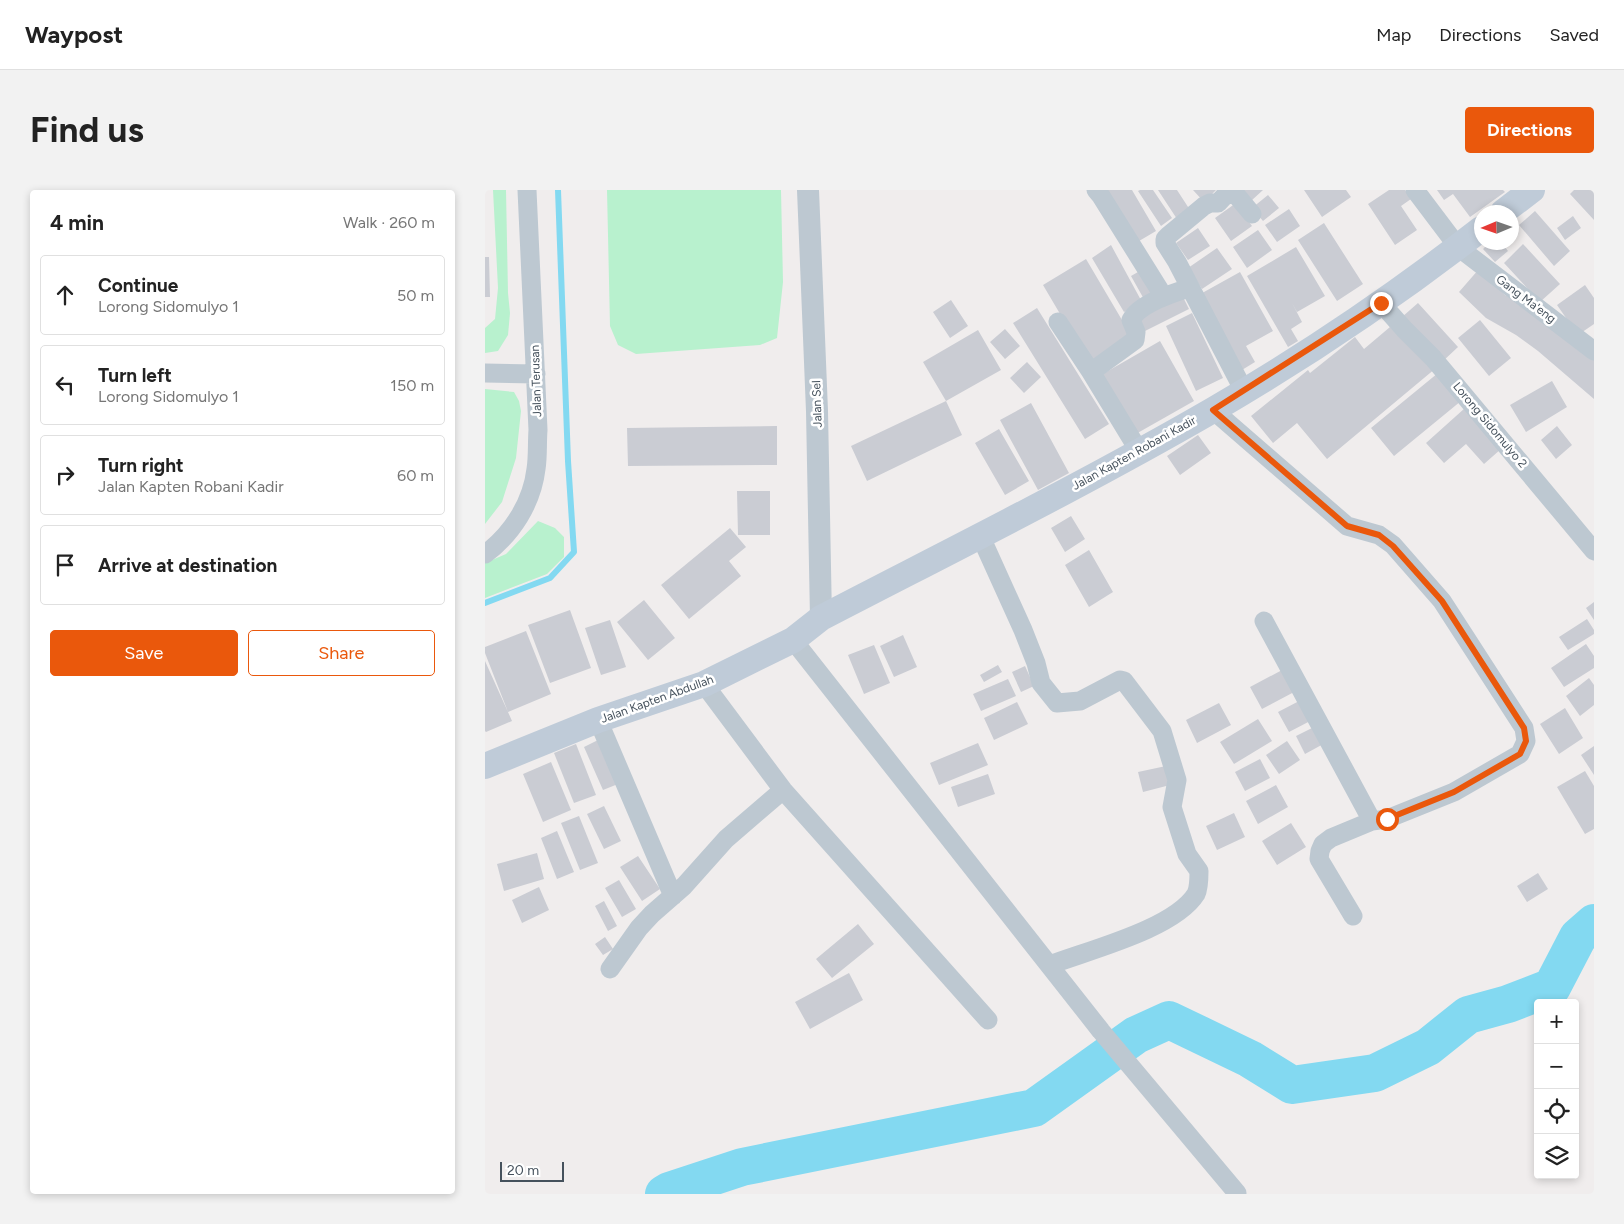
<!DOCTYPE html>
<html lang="en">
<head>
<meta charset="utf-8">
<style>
  :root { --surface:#fff; --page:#f2f2f2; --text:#222; --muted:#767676; --line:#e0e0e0; --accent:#ea580c }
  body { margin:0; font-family:Figtree,sans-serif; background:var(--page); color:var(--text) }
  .controls { position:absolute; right:15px; bottom:15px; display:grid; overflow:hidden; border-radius:5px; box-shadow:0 2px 8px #0003 }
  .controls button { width:45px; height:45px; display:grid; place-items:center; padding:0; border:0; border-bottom:1px solid var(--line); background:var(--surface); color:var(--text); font:25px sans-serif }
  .compass { position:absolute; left:989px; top:15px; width:45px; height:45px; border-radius:50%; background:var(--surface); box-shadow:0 2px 8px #0003; rotate:268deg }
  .scale { position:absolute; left:15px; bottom:12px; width:64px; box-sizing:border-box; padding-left:5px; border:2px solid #45515c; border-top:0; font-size:14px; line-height:18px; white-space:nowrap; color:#45515c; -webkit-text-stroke:4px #fff; paint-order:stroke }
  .stop { position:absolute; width:15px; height:15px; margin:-11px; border:4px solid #ea580c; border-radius:50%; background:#fff }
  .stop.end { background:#ea580c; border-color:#fff; box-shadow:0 1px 5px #0008 }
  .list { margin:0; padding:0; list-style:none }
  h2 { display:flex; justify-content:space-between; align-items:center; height:65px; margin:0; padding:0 20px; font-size:21px }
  h2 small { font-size:16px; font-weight:400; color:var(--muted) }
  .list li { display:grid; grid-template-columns:32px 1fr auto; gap:15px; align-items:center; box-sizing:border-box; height:80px; margin:0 10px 10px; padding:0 10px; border:1px solid var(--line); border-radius:5px }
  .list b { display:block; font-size:19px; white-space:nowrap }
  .list p { margin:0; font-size:16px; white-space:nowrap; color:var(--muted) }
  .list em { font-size:16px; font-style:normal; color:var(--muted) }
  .actions { display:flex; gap:10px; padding:15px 20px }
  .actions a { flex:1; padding:11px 0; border:1px solid var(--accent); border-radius:5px; text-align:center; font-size:18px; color:var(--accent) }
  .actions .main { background:var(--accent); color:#fff }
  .icon { flex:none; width:28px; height:28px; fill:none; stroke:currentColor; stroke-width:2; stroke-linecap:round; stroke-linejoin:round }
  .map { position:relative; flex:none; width:1109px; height:1004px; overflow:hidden; border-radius:5px }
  header { display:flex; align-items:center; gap:30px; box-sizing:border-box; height:70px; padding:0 25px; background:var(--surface); border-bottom:1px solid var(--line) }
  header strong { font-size:24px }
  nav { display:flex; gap:28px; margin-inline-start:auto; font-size:18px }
  .intro { display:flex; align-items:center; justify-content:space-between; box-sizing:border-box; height:120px; padding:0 30px }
  h1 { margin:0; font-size:35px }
  .button { padding:12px 22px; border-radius:5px; background:var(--accent); color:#fff; font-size:18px; font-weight:700 }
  main { display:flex; gap:30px; padding:0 30px }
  aside { flex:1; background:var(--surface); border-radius:5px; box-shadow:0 2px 8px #0003 }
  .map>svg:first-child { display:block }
  .green { fill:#b8f1ce }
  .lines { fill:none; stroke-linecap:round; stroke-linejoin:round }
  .stream { stroke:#83d9f1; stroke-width:6 }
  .river { stroke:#83d9f1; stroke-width:38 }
  .building { fill:#caccd3 }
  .minor { stroke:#bdc8d1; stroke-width:19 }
  .tertiary { stroke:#bdc8d1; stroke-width:22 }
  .secondary { stroke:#bfcbd8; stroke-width:26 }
  .route { stroke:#ea580c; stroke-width:6 }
  .labels { text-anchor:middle; stroke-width:5; stroke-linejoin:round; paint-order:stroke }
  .street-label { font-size:12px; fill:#45515c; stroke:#fff }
</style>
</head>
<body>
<header>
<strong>Waypost</strong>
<nav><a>Map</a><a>Directions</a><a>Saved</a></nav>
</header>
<div class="intro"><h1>Find us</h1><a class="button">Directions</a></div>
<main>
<aside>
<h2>4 min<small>Walk · 260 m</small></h2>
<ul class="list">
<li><svg class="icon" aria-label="ahead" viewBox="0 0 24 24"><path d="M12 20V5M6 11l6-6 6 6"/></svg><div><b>Continue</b><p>Lorong Sidomulyo 1</p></div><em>50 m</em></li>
<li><svg class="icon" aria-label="left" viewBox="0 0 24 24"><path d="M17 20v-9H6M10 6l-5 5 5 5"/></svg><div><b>Turn left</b><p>Lorong Sidomulyo 1</p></div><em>150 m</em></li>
<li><svg class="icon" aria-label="right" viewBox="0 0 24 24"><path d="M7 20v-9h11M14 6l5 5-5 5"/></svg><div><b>Turn right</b><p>Jalan Kapten Robani Kadir</p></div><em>60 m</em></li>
<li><svg class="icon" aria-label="arrive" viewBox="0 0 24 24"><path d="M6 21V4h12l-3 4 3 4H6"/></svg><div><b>Arrive at destination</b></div></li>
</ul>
<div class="actions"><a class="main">Save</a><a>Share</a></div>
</aside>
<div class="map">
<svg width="1109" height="1004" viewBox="0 0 1109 1004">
  <rect width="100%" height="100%" fill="#f0eded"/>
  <path class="green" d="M 8,0 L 21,0 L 23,103 L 25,123 L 23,145 L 13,161 L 0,163 L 0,138 L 10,129 L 13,98 Z
    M 122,0 L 296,0 L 298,92 L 292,148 L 275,155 L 151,164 L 133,155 L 125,136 Z
    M 0,199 L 29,202 L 34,211 L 36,221 L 31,268 L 17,312 L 0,334 Z
    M 53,331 L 70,338 L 79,347 L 79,367 L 62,384 L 0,408 L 0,373 L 21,364 Z"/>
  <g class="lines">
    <path class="stream" d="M 0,413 L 65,388 L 89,362 L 83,271 L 73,0"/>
    <path class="river" d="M 179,1004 L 184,1001 L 257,977 L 549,918 L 651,845 L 684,830 L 765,869 L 807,895 L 890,883 L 943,857 L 983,825 L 1023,814 L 1067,797 L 1093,747 L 1109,733"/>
  </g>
  <path class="building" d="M 617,0 L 647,0 L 671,41 L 649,54 Z
    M 655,0 L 668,0 L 687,28 L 676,36 L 653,1 Z
    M 673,0 L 692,0 L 705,20 L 692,29 Z
    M 708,0 L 731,0 L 719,12 Z
    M 757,0 L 778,0 L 766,11 Z
    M 819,0 L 861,0 L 866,7 L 837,27 Z
    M 904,0 L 920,0 L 926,9 L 916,16 L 932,40 L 910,55 L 883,14 Z
    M 952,0 L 1018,0 L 1020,2 L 985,27 L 968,4 L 959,10 Z
    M 1089,0 L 1109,0 L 1109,30 L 1085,4 Z
    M 783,5 L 794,18 L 778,31 L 767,18 Z
    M 751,13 L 767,36 L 746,51 L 730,28 Z
    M 804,19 L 815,36 L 792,52 L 780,35 Z
    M 1050,21 L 1085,61 L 1069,76 L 1034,35 Z
    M 1088,26 L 1096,38 L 1080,50 L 1072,38 Z
    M 839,33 L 878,94 L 852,111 L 813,50 Z
    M 713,38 L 725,56 L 703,70 L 691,53 Z
    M 773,40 L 787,60 L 762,78 L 748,57 Z
    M 1005,52 L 1016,52 L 1023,61 L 1010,72 L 998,59 Z
    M 1038,54 L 1075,94 L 1055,112 L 1019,73 Z
    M 626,55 L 657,112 L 639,122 L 607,68 Z
    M 811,57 L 840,106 L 812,122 L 807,113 L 817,132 L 806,139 L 813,151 L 803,157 L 762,86 Z
    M 732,58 L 747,79 L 717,99 L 703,78 Z
    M 0,67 L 4,67 L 5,107 L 0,107 Z
    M 601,69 L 647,147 L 604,173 L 558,95 Z
    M 660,78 L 673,103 L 660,111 L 646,86 Z
    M 994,79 L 1020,105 L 1050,122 L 1109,170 L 1109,209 L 1053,161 L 1031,145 L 1001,128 L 974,102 Z
    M 755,82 L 788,141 L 761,156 L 770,172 L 752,183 L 710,107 Z
    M 1100,95 L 1109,108 L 1109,134 L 1093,145 L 1072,115 Z
    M 696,103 L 704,119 L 660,141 L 652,124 Z
    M 466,110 L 483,136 L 465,148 L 448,122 Z
    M 933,113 L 973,157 L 957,172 L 917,127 Z
    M 552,118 L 624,234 L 600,249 L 528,133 Z
    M 707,123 L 738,188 L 711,201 L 681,136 Z
    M 995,130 L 1026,168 L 1004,186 L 973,148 Z
    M 905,137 L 951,178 L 842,269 L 812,233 L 788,253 L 766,226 L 823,180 L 825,183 L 870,147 L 879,159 Z
    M 520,139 L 535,156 L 520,169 L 505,152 Z
    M 493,140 L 516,180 L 461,211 L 438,172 Z
    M 675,151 L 709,211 L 649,245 L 616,185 Z
    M 542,172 L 556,187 L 539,203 L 525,188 Z
    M 953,183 L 976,211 L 909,266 L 886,238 Z
    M 1067,191 L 1082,217 L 1041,242 L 1025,215 Z
    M 461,211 L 477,245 L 382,291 L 366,256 Z
    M 546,213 L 584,283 L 553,300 L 515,230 Z
    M 980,218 L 1016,259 L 999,274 L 981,254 L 959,273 L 941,253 Z
    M 292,236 L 292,275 L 143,276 L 142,238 Z
    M 1072,236 L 1087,255 L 1071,269 L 1056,250 Z
    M 514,239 L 544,291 L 520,305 L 490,253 Z
    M 713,245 L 726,263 L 695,285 L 682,266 Z
    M 252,301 L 285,301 L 285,345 L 253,345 Z
    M 586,326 L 600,349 L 580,362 L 566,338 Z
    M 245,338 L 261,357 L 244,371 L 256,386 L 204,429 L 176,395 Z
    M 604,360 L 628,402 L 604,417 L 580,375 Z
    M 159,410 L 190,448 L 163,470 L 132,432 Z
    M 1109,412 L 1109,430 L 1101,418 Z
    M 85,420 L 106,478 L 65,493 L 43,435 Z
    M 1102,429 L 1109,440 L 1109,444 L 1083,460 L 1074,447 Z
    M 125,430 L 141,477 L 116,485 L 100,438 Z
    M 41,441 L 66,504 L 23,522 L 0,463 L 0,457 Z
    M 418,445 L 432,477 L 409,487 L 395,456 Z
    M 1101,454 L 1109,466 L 1109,478 L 1079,497 L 1066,478 Z
    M 389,455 L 405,493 L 379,504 L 363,465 Z
    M 0,471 L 27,531 L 1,542 L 0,541 Z
    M 513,475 L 517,482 L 499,492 L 495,485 Z
    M 540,476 L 549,496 L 536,502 L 527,482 Z
    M 799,479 L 811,501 L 777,519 L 765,497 Z
    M 1104,488 L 1109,495 L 1109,515 L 1095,526 L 1081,506 Z
    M 523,489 L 531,506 L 496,521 L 488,504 Z
    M 818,509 L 829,529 L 804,542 L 793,522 Z
    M 532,512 L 543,534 L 509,550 L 499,528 Z
    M 734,513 L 746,535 L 712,553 L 701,530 Z
    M 1080,518 L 1098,548 L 1074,564 L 1055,534 Z
    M 773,529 L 787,551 L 749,574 L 735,552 Z
    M 833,535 L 842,552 L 820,564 L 811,546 Z
    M 113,550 L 133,594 L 118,600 L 99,557 Z
    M 802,551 L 815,570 L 794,584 L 781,565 Z
    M 493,553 L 503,575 L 454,595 L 445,573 Z
    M 91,554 L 111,605 L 89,613 L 69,563 Z
    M 1109,556 L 1109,585 L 1096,565 Z
    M 775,569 L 785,588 L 760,601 L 750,582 Z
    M 66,572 L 86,620 L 58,632 L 38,584 Z
    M 681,576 L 685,595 L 658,602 L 653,582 Z
    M 1100,581 L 1109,596 L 1109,639 L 1100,644 L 1072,597 Z
    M 503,584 L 510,604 L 473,617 L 466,597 Z
    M 791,595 L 803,617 L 773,634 L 761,611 Z
    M 119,616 L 136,651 L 119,659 L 102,624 Z
    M 749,623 L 760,647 L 732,660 L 721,636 Z
    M 94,626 L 113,673 L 95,680 L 76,633 Z
    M 806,633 L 821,657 L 792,675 L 777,651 Z
    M 72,641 L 89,682 L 72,689 L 56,648 Z
    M 52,663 L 59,689 L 19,701 L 12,674 Z
    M 153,666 L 175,699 L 157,711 L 135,677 Z
    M 1053,683 L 1063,699 L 1042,712 L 1032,696 Z
    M 134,690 L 151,719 L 137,727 L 120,698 Z
    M 54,697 L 64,720 L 37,733 L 27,710 Z
    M 119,711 L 132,736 L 123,741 L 110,716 Z
    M 373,734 L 389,754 L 347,788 L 331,769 Z
    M 120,747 L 128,759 L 118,765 L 110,754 Z
    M 364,783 L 378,810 L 325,839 L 310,812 Z"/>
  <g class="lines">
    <path class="minor" d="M 611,0 L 616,6 L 679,107
      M 745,0 L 733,13 L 725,13 L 719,16 L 684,45 L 680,49 L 680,53 L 692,72 L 759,201
      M 747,0 L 767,24
      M 930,0 L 973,57 L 1109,161
      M 896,113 L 919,139 L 948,168 L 1109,361
      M 573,132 L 606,182 L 654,261
      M 606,182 L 650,150 L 651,142 L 646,130 C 654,114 688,103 704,98
      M 0,183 L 51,184
      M 728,220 L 862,336 L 894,345 L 908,355 L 957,411 L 1039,538 L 1041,551 L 1035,564 L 969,602 L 902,629 L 887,631 L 846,648 L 838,654 L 835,661 L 834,669 L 868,726
      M 495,345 L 538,440 L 551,473 L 556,493 L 572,513 L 595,511 L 635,490 L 639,491 L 677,541 L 692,590 L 687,617 L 702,664 L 714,681 C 714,688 714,698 711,704 C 689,739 604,760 565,775
      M 0,364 C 27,344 47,313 51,279 C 53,267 52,253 53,240 L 42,0
      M 779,431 L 887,631
      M 308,450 L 616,841 L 752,1003
      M 219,494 L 298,600 L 503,830
      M 113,530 L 188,706
      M 125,779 L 154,738 L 167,724 L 199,696 L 241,649 L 298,600"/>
    <path class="tertiary" d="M 323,0 L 332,221 L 336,428"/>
    <path class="secondary" d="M 1018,22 L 1047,0
      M 0,576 L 113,530 L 219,494 L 308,450 L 336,428 C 467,360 600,294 728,220 C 821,166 911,105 996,39"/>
  </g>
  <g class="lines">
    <path class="route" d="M 896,113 L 728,220 L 862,336 L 894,345 L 908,356 L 957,411 L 1039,538 L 1041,551 L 1035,564 L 969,602 L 902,629"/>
  </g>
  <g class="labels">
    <g class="street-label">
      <text transform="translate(1041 109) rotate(37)" y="4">Gang Ma'eng</text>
      <text transform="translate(51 191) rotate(-92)" y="4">Jalan Terusan</text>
      <text transform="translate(332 214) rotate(-92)" y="4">Jalan Sel</text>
      <text transform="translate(1005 235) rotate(50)" y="4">Lorong Sidomulyo 2</text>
      <text transform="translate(649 263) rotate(-29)" y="4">Jalan Kapten Robani Kadir</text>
      <text transform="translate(172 509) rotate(-20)" y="4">Jalan Kapten Abdullah</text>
    </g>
  </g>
</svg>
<div class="controls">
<button>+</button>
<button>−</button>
<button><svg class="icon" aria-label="locate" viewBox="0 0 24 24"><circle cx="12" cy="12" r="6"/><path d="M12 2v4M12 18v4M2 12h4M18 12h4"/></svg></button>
<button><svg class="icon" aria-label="layers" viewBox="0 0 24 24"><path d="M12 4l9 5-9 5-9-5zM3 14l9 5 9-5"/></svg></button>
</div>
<svg class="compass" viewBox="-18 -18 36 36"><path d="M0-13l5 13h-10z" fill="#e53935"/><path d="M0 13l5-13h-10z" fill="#767676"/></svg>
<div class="scale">20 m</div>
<div class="stop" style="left:902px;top:629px"></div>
<div class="stop end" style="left:896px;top:113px"></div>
</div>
</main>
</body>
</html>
